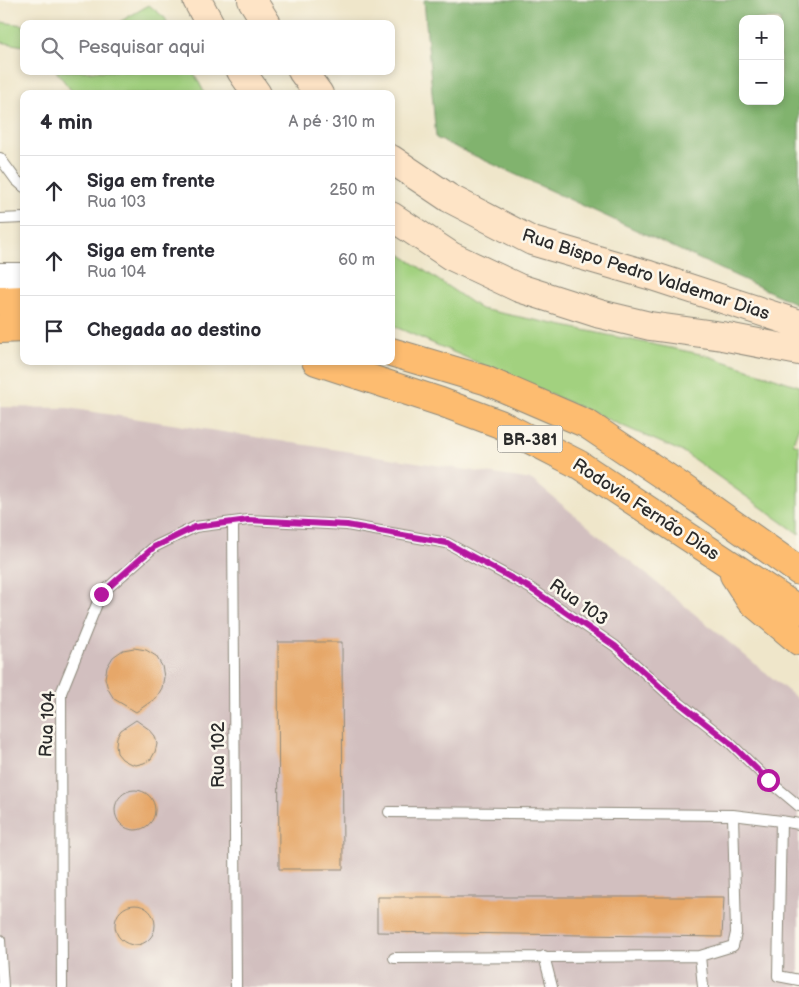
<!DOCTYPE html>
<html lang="pt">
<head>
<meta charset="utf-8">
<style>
  :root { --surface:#fff; --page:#f2f2f3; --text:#2b2b33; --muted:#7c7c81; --line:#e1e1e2 }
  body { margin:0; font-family:"Balsamiq Sans",sans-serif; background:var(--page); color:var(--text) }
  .controls { position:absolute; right:15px; top:15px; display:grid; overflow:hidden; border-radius:10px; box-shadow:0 2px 8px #0003 }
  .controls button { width:45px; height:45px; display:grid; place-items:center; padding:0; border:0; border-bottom:1px solid var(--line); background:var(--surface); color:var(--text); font:25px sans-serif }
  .stop { position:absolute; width:15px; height:15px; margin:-11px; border:4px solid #b5179e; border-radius:50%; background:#fff }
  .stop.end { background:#b5179e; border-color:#fff; box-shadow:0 1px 5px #0008 }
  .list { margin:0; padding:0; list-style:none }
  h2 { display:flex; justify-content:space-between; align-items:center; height:65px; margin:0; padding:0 20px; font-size:21px }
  h2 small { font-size:16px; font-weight:400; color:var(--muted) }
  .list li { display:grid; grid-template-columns:32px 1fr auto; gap:15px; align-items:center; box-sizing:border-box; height:70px; padding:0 20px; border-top:1px solid var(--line) }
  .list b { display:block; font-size:19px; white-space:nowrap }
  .list p { margin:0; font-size:16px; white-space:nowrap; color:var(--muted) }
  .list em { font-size:16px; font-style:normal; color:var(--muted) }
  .icon { flex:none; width:28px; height:28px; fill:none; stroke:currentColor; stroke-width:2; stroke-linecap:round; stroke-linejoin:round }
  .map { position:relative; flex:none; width:799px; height:987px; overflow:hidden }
  .search { position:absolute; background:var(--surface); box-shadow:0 2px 8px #0003; left:20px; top:20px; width:375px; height:55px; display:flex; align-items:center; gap:12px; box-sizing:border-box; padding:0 18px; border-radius:10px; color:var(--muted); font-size:19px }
  .panel { position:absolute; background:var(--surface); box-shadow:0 2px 8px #0003; left:20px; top:90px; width:375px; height:275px; border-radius:10px }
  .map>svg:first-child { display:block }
  .industrial { fill:#d2bfbf }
  .green { fill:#a2d17f; stroke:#667e55 }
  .forest { fill:#81b36e; stroke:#566f4c; fill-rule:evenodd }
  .building { fill:#e6a769 }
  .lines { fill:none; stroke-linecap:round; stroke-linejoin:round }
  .service-casing { stroke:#8d887a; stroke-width:12 }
  .tertiary-casing { stroke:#8d887a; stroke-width:26 }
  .secondary-casing { stroke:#8d887a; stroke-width:30 }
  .motorway-casing { stroke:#8d887a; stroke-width:30 }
  .service { stroke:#fff; stroke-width:10 }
  .tertiary { stroke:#fff; stroke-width:24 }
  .secondary { stroke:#fee4c6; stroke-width:28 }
  .motorway { stroke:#fdbc70; stroke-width:28 }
  .route { stroke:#b5179e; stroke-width:6 }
  .labels { text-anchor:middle; stroke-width:5; stroke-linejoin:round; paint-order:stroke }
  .shield { fill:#fbf7ec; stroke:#696865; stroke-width:1 }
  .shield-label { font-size:16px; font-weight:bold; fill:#2b2b2b }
  .street-label { font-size:18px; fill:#2b2b2b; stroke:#fbf7ec }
</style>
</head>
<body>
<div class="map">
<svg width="799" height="987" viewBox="0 0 799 987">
  <rect width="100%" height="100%" fill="#fbf7ec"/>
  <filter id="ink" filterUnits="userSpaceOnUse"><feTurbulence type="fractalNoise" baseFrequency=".02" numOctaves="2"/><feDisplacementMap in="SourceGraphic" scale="10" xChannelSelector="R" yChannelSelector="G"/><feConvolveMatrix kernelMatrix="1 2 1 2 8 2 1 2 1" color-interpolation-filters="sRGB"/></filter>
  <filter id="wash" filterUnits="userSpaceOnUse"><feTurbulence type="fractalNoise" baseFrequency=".0096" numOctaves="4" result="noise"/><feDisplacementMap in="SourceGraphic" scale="20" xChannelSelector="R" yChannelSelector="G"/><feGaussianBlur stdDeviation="1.12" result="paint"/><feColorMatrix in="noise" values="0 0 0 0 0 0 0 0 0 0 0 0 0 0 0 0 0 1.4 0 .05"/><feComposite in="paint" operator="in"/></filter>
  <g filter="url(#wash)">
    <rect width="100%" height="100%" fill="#efe6ca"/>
    <path class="industrial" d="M 0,407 L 68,408 L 532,480 L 799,700 L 799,987 L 0,987 Z"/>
    <path class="green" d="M 149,5 L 165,18 L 168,24 L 116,24 Z
      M 0,22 L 24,25 L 24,46 L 0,42 Z
      M 56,71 L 193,71 L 205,94 L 74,94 Z
      M 391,248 L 481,309 L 705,355 L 799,386 L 799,426 L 793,443 L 799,446 L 799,534 L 685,453 L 391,325 Z"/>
    <path class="forest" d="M 424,0 L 799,0 L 799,305 L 436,138 ZM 743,19 L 780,19 L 780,101 L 743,101 Z"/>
    <g id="blocks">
      <path class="building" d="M 278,642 L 342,642 L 343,869 L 279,869 Z
        M 134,648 L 146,650 L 156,656 L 162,666 L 164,677 L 162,688 L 156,698 L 136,712 L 114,699 L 108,689 L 105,678 L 107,667 L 113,657 L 123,650 Z
        M 136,720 L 150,730 L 155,736 L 157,744 L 155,752 L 151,759 L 144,763 L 136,765 L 129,763 L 122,759 L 117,753 L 116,745 L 117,737 L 121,730 Z
        M115 810a20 20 0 1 1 40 0a20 20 0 1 1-40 0Z
        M 377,897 L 724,897 L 722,937 L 377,932 Z
        M115 925a20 20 0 1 1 40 0a20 20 0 1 1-40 0Z"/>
    </g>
  </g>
  <g filter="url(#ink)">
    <use href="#blocks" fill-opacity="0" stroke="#8d887a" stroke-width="1"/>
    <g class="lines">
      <g class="service-casing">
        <path id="service" d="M 0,158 L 16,180 L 24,187
          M 0,219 L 24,218
          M 233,522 L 236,987
          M 389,812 L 733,815 L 781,821 L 799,824
          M 781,821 L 778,976 L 799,980
          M 0,940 L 3,987
          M 544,956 L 552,987
          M 700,956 L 703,987
          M 394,958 L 700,956 L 733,946 L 736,933 L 733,815
          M 62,987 L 61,693 L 101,594 L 154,547 L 195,527 L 248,520 L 347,525 L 447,543 L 530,588 L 615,646 L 668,694 L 729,742 L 768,780 L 799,806"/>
      </g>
      <g class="tertiary-casing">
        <path id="tertiary" d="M 0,275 L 24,275"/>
      </g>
      <g class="secondary-casing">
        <path id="secondary" d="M 197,0 L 210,24
          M 252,0 L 267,24
          M 241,71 L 257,94
          M 302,71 L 319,94
          M 391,159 L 449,198 L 532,241 L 649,275 L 799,324
          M 391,216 L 451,256 L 519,288 L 600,314 L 650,326 L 722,336 L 799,351"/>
      </g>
      <g class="motorway-casing">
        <path id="motorway" d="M 0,301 L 24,300
          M 0,329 L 24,328
          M 391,352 L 485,380 L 587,424 L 681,487 L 799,571
          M 316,361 L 441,402 L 500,424 L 578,464 L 799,610
          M 734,575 L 750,600 L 799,641"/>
      </g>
      <use href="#service" class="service"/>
      <use href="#tertiary" class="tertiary"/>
      <use href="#secondary" class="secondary"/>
      <use href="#motorway" class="motorway"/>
    </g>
  </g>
  <g class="lines" filter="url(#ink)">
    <path class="route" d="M 101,594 L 154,547 L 195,527 L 248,520 L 347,525 L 447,543 L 530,588 L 615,646 L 668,694 L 729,742 L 768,780"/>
  </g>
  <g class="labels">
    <rect class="shield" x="497.5" y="425.5" width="65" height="27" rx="4"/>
    <g class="shield-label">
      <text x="530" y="445">BR-381</text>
    </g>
    <g class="street-label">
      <text transform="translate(646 274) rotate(18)" y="6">Rua Bispo Pedro Valdemar Dias</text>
      <text transform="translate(646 509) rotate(33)" y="6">Rodovia Fernão Dias</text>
      <text transform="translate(579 602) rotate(35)" y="6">Rua 103</text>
      <text transform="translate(47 724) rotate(-87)" y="6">Rua 104</text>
      <text transform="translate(218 755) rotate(-90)" y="6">Rua 102</text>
    </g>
  </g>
</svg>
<div class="controls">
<button>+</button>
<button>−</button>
</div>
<div class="stop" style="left:768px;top:780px"></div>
<div class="stop end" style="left:101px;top:594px"></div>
<div class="search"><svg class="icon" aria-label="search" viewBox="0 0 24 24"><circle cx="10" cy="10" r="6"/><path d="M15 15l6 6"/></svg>Pesquisar aqui</div>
<section class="panel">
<h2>4 min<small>A pé · 310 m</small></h2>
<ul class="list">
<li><svg class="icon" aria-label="ahead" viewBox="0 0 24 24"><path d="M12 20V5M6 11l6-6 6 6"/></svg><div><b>Siga em frente</b><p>Rua 103</p></div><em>250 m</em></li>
<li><svg class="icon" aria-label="ahead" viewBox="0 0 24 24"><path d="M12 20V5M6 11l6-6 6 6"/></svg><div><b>Siga em frente</b><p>Rua 104</p></div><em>60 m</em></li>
<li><svg class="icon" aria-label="arrive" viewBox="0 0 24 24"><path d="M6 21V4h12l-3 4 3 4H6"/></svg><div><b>Chegada ao destino</b></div></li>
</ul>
</section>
</div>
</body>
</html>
